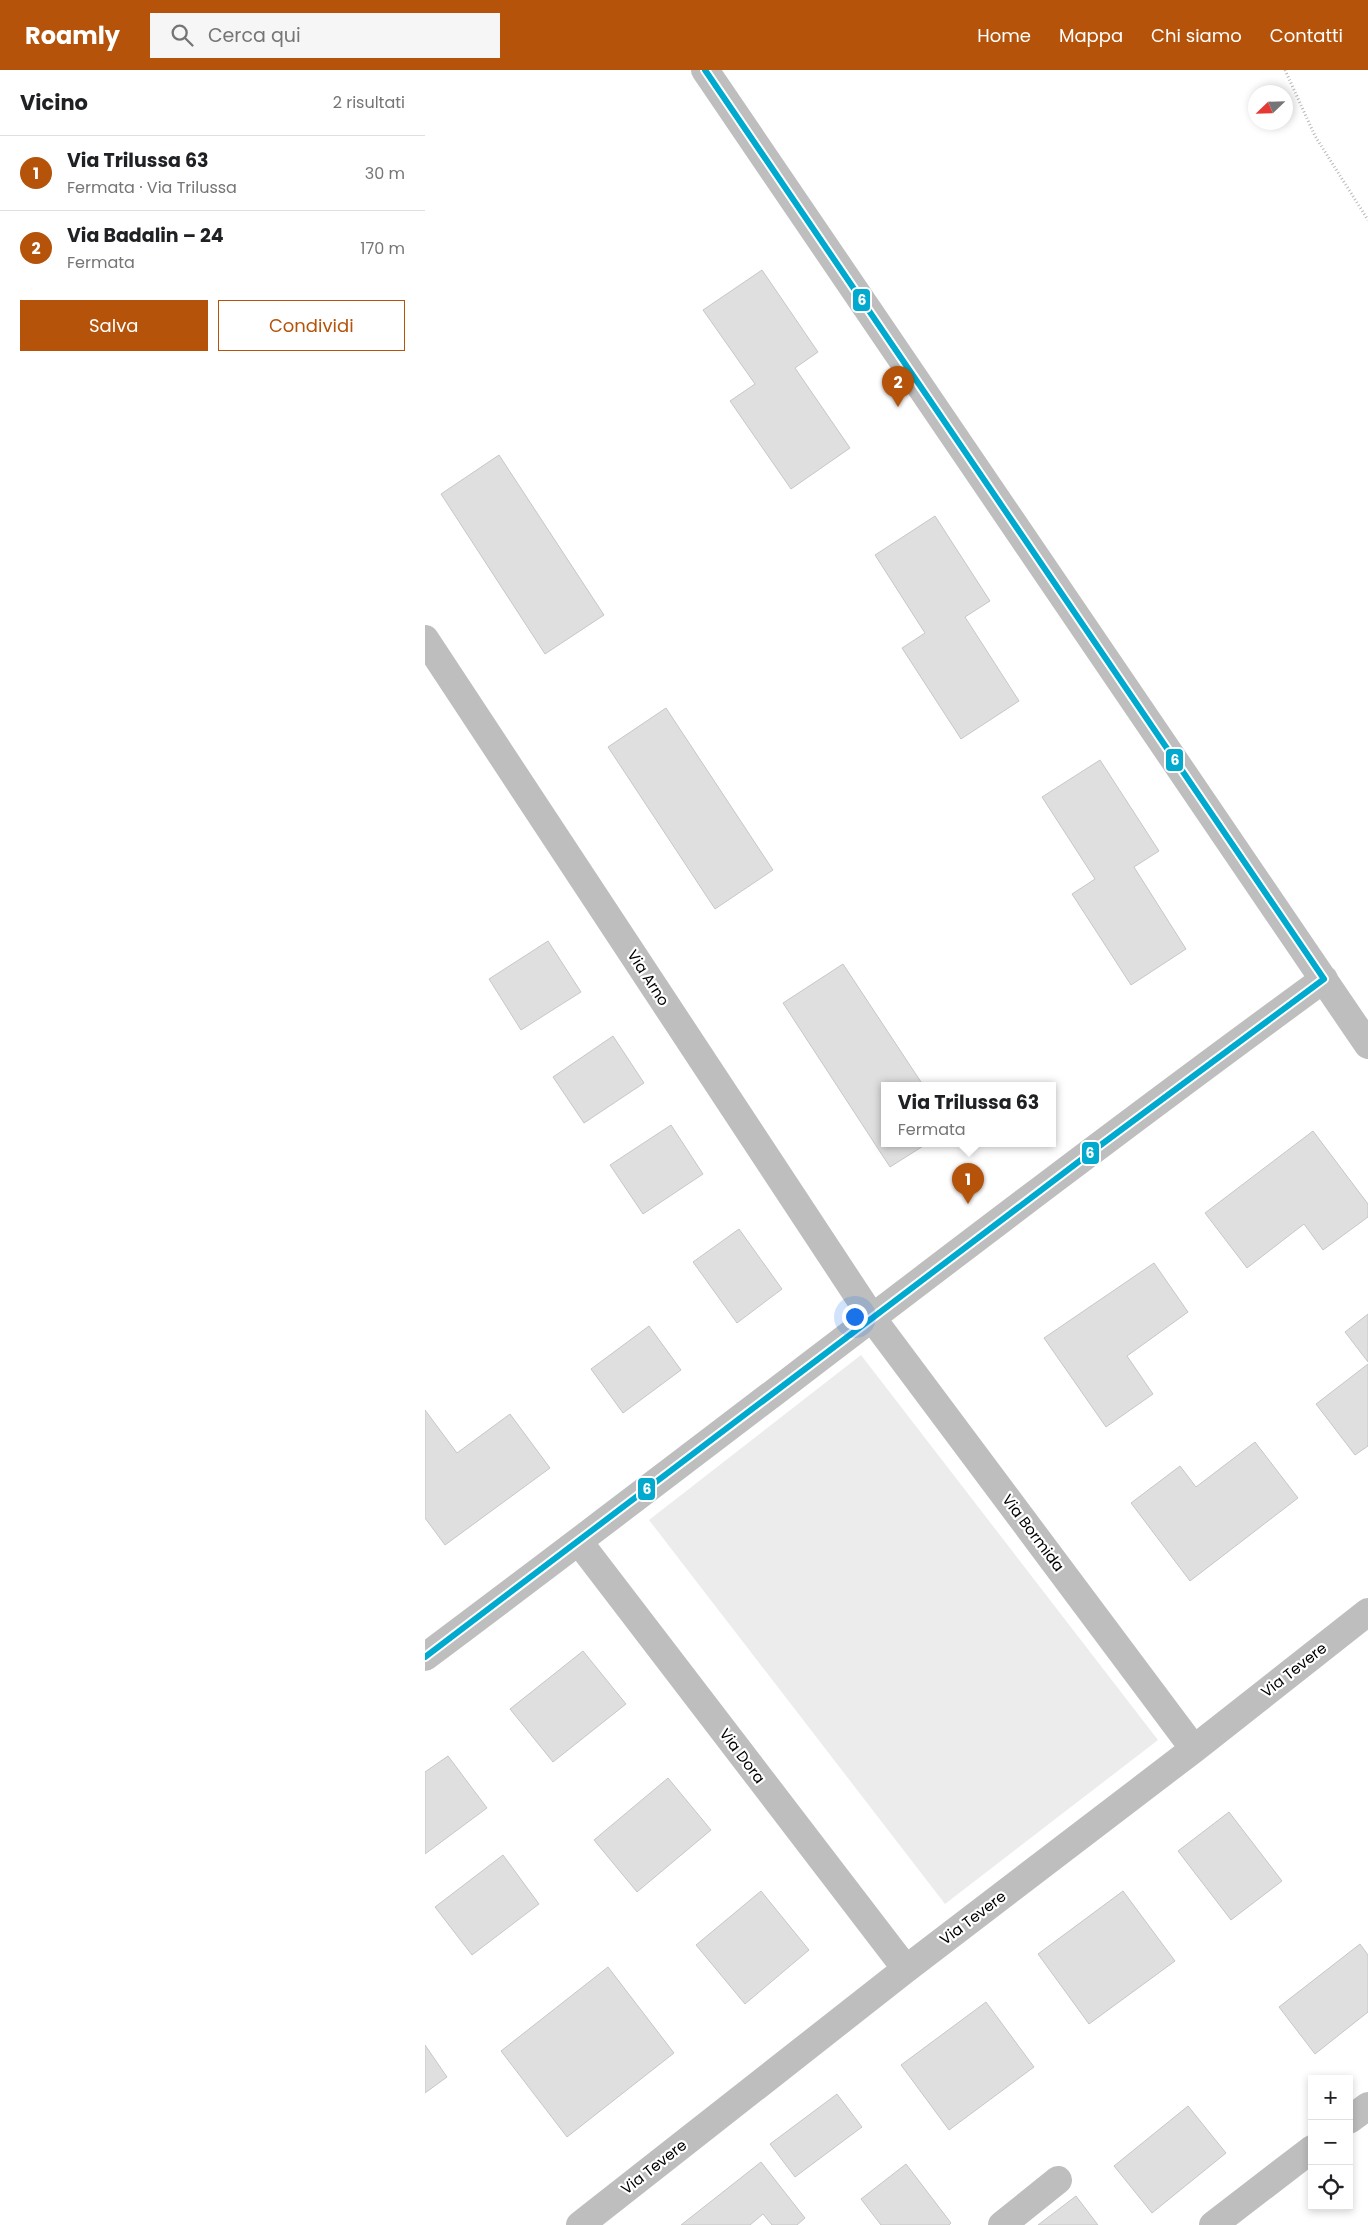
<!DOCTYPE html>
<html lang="it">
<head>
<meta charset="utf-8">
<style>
  :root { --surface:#fff; --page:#f6f6f6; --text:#202124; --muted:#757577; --line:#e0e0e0; --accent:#b45309 }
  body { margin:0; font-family:Poppins,sans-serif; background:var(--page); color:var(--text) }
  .controls { position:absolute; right:15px; bottom:15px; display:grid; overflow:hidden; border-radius:0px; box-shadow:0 2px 8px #0003 }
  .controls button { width:45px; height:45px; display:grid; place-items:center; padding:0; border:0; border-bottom:1px solid var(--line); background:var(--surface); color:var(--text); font:25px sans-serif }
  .compass { position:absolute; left:823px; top:15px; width:45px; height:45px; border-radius:50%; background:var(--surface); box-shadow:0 2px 8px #0003; rotate:247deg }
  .you { position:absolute; left:429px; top:1246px; width:18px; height:18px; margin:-12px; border:4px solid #fff; border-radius:50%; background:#1a73e8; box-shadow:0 0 0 8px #1a73e833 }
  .badge { display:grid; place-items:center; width:32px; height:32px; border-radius:50%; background:var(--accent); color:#fff; font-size:16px; font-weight:700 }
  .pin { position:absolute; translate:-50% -41px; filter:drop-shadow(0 1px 2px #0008) }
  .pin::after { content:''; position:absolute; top:26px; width:18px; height:15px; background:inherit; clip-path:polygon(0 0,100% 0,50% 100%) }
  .popup { position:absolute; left:456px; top:1012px; width:175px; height:65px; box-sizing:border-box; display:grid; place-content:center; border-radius:0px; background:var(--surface); filter:drop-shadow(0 1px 4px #0005); font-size:16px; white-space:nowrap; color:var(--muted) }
  .popup b { font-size:19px; color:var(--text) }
  .popup::after { content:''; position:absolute; left:50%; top:100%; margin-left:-10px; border:10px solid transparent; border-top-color:var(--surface) }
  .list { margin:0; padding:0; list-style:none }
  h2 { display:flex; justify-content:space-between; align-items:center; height:65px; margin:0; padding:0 20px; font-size:21px }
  h2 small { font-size:16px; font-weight:400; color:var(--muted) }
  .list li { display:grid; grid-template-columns:32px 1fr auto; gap:15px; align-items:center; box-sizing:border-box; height:75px; padding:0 20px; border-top:1px solid var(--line) }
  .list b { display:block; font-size:19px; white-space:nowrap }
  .list p { margin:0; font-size:16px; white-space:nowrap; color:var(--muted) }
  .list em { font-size:16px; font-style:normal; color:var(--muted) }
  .actions { display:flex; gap:10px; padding:15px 20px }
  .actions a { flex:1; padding:11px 0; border:1px solid var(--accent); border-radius:0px; text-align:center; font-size:18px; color:var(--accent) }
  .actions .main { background:var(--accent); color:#fff }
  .icon { flex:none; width:28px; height:28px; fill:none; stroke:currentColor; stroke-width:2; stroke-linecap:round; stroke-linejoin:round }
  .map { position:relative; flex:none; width:943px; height:2155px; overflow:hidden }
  header { display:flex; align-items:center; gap:30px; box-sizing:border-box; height:70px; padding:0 25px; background:var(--accent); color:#fff }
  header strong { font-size:24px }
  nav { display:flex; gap:28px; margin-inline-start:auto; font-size:18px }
  .search { width:350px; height:45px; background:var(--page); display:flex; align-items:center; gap:12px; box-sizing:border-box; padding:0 18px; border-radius:0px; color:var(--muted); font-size:19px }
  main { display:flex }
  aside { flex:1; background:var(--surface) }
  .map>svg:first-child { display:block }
  .green { fill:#ececec }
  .building { fill:#dfdfdf; stroke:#c7c7c7 }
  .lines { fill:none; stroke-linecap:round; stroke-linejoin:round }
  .path { stroke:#b9b9b9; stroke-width:3; stroke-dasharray:1 2.5; stroke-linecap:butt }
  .street { stroke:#bebebe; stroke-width:28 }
  .bus-1-casing { stroke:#fff; stroke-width:10 }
  .bus-1 { stroke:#00a9ce; stroke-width:6 }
  .labels { text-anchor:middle; stroke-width:4.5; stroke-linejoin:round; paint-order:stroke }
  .street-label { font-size:15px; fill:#000; stroke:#fff }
  .line-badge { stroke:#fff; stroke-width:2 }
  .badge-label { font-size:14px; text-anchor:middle; font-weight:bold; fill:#fff }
</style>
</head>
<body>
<header>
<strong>Roamly</strong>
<div class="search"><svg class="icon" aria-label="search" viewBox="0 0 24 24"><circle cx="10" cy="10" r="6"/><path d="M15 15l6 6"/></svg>Cerca qui</div>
<nav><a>Home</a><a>Mappa</a><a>Chi siamo</a><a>Contatti</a></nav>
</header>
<main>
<aside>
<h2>Vicino<small>2 risultati</small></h2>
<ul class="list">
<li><span class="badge">1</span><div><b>Via Trilussa 63</b><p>Fermata · Via Trilussa</p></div><em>30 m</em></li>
<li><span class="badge">2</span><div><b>Via Badalin – 24</b><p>Fermata</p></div><em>170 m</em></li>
</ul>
<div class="actions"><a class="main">Salva</a><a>Condividi</a></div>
</aside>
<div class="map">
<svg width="943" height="2155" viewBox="0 0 943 2155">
  <rect width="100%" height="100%" fill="#fff"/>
  <path class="green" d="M 436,1285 L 733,1670 L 520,1834 L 224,1450 Z"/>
  <path class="building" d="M 337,200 L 393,282 L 370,298 L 425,378 L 366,419 L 305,331 L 330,314 L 278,240 Z
    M 74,385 L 179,545 L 120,584 L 16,424 Z
    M 510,446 L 565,531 L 540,547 L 594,631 L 536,669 L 477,578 L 500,563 L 450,485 Z
    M 241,638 L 348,800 L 290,839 L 183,677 Z
    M 675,690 L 734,781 L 709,797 L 761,879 L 706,915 L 647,824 L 670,809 L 617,727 Z
    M 123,871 L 156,922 L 96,960 L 64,909 Z
    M 418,894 L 498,1015 L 459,1015 L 459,1073 L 503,1073 L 465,1097 L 358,933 Z
    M 188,966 L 219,1013 L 159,1053 L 128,1007 Z
    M 246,1055 L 278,1104 L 218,1144 L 185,1095 Z
    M 888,1061 L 943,1134 L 943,1147 L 898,1180 L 879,1154 L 822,1198 L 780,1143 Z
    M 314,1159 L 357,1219 L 312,1253 L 268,1192 Z
    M 729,1193 L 763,1242 L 702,1286 L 728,1324 L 681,1357 L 619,1268 Z
    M 943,1244 L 943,1292 L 920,1262 Z
    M 224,1256 L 256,1300 L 198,1343 L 166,1299 Z
    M 943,1294 L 943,1376 L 930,1385 L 891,1334 Z
    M 0,1340 L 32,1383 L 85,1344 L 125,1398 L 20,1475 L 0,1448 Z
    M 830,1372 L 873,1428 L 765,1511 L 706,1433 L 755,1396 L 771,1417 Z
    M 158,1581 L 201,1634 L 128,1692 L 85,1639 Z
    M 23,1686 L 62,1738 L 0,1784 L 0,1702 Z
    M 243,1708 L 286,1760 L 212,1822 L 169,1770 Z
    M 804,1742 L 857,1811 L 806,1850 L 753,1781 Z
    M 78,1785 L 114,1834 L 47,1885 L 10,1837 Z
    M 336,1821 L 384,1880 L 320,1934 L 271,1875 Z
    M 698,1821 L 750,1891 L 664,1954 L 613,1884 Z
    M 935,1874 L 943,1885 L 943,1942 L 890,1984 L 854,1937 Z
    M 183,1897 L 249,1983 L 142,2067 L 76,1981 Z
    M 561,1932 L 609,1997 L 524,2060 L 476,1995 Z
    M 0,1975 L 22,2007 L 0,2023 Z
    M 412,2024 L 437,2057 L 370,2107 L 345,2074 Z
    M 763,2036 L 801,2083 L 727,2143 L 689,2096 Z
    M 336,2092 L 380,2148 L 372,2155 L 347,2155 L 338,2144 L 325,2155 L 256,2155 Z
    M 481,2094 L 526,2153 L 524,2155 L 456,2155 L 436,2129 Z
    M 651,2126 L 673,2155 L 613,2155 Z"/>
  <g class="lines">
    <path class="path" d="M 860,0 L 890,66 L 943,150"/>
    <path class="street" d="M 280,0 L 943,975
      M 0,569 L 450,1252 L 769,1679
      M 154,1472 L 481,1899
      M 0,1587 C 301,1362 596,1130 899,909
      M 924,2050 L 943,2036
      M 155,2155 L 481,1899 L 769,1679 L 943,1542
      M 577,2155 L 633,2110
      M 788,2155 L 887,2079"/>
    <g class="bus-1-casing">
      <path id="bus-1" d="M 0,1587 L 673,1077 L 899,909 L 280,0"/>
    </g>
    <use href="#bus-1" class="bus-1"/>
  </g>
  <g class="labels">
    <g class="street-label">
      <text transform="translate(223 908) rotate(57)" y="5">Via Arno</text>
      <text transform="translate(608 1463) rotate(53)" y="5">Via Bormida</text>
      <text transform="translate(869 1600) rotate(-38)" y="5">Via Tevere</text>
      <text transform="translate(317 1686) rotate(53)" y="5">Via Dora</text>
      <text transform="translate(548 1848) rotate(-37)" y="5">Via Tevere</text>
      <text transform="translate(229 2097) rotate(-38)" y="5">Via Tevere</text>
    </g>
  </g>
  <g class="line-badge">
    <rect x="427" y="218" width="19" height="24" rx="5" fill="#00a9ce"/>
    <rect x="740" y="678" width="19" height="24" rx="5" fill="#00a9ce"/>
    <rect x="656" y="1071" width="19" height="24" rx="5" fill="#00a9ce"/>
    <rect x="212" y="1407" width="19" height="24" rx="5" fill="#00a9ce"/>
  </g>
  <g class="badge-label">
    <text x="437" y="235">6</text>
    <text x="750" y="695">6</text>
    <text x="665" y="1088">6</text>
    <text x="222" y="1424">6</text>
  </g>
</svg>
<div class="controls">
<button>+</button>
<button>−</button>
<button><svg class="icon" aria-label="locate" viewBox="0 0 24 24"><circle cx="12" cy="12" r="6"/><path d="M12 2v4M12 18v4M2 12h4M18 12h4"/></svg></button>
</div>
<svg class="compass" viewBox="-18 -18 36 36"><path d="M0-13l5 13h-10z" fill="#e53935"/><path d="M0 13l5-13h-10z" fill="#757577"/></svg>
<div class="you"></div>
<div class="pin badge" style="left:543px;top:1134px">1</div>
<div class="popup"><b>Via Trilussa 63</b>Fermata</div>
<div class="pin badge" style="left:473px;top:337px">2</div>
</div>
</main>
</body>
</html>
